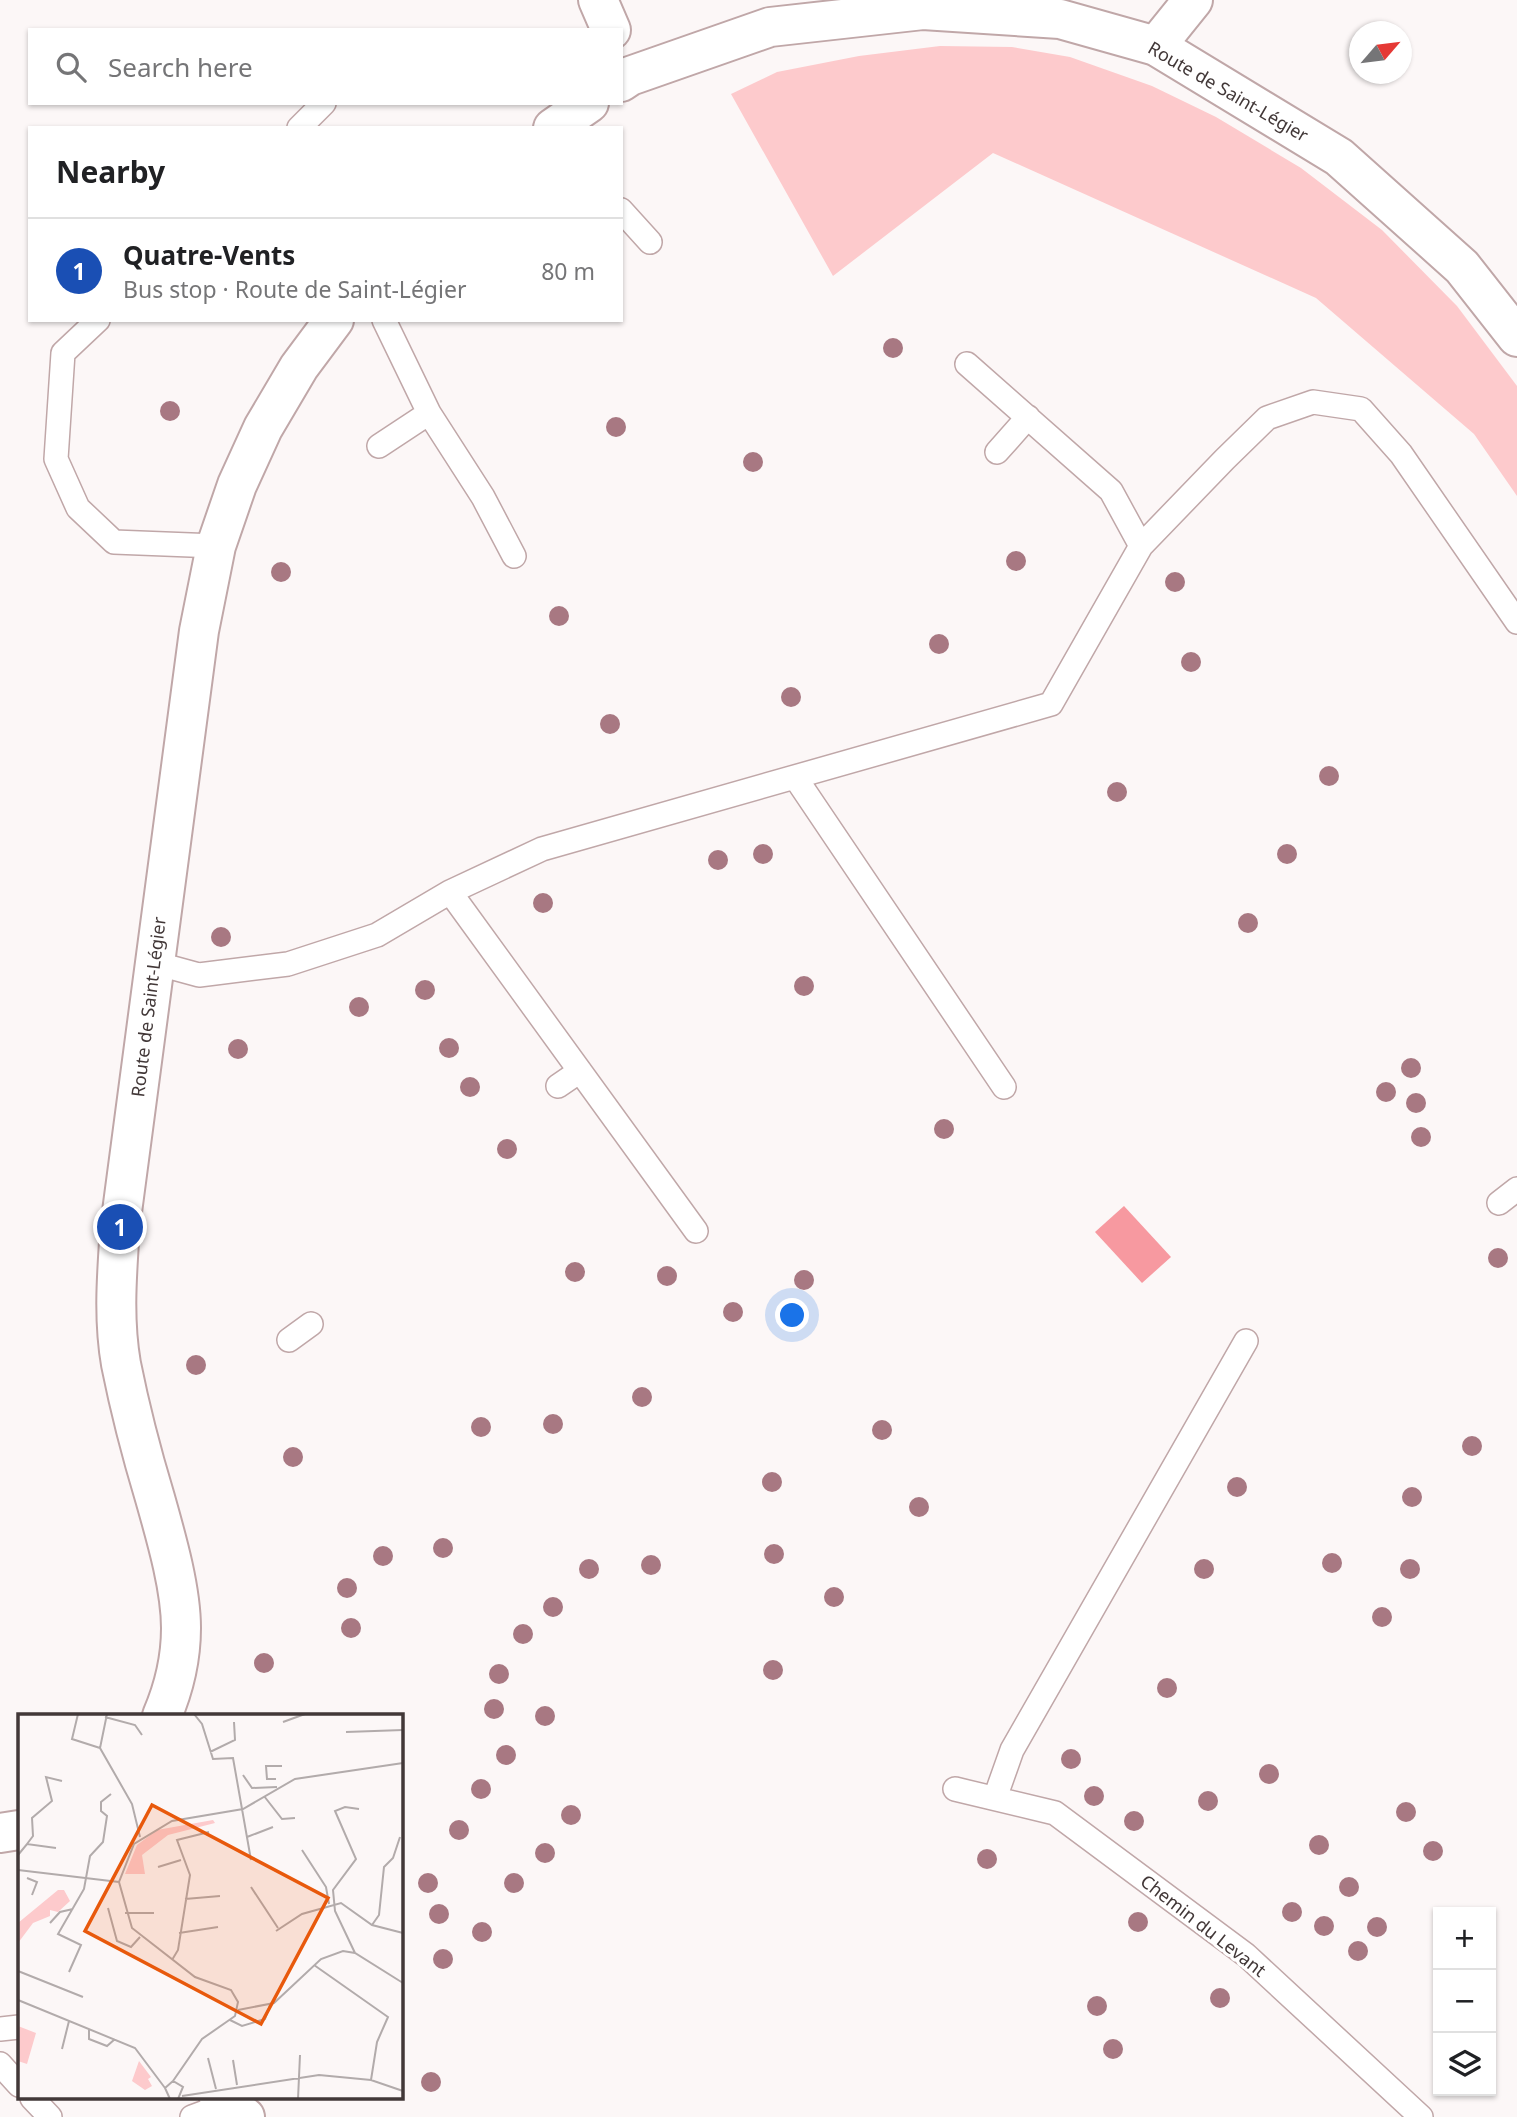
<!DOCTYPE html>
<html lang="en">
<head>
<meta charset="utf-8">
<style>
  :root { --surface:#fff; --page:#f2f2f2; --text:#202124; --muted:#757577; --line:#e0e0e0; --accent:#af1b3d }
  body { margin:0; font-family:"Noto Sans",sans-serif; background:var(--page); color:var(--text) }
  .controls { position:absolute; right:21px; bottom:21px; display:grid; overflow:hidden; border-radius:0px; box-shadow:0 2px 5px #0004 }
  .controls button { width:63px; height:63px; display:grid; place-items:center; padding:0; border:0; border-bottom:2px solid var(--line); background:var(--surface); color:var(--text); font:35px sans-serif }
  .compass { position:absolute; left:1349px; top:21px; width:63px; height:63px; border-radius:50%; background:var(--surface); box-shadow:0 2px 5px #0004; rotate:62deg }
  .you { position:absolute; left:793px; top:1316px; width:24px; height:24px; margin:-18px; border:5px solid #fff; border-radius:50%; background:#1a73e8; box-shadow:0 0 0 10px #1a73e833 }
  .badge { display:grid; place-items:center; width:46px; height:46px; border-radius:50%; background:var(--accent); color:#fff; font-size:23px; font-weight:700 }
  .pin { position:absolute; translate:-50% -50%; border:4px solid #fff; box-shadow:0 2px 7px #0006 }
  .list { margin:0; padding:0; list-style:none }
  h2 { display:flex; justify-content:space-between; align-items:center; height:91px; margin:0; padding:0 28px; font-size:30px }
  h2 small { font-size:23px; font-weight:400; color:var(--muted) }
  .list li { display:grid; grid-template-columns:46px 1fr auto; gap:21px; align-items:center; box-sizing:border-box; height:105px; padding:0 28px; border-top:2px solid var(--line) }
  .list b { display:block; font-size:26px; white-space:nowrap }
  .list p { margin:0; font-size:23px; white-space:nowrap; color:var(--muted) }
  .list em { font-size:23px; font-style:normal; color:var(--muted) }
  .icon { flex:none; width:38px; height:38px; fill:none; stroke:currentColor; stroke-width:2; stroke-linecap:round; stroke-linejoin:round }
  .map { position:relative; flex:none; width:1517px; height:2117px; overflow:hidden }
  .search { position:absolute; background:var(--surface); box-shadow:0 2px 5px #0004; left:28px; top:28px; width:595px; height:77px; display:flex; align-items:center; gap:18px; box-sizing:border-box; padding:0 24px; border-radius:0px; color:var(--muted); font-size:26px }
  .panel { position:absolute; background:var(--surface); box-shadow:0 2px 5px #0004; left:28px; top:126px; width:595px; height:196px; border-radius:0px }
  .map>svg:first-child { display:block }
  .green { fill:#fdcacc }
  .water { fill:#f799a0 }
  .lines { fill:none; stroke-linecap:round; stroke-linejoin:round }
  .service-casing { stroke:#c0a7a8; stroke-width:26 }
  .minor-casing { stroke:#c0a7a8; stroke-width:42 }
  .tertiary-casing { stroke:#c0a7a8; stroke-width:42 }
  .secondary-casing { stroke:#c0a7a8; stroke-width:42 }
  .service { stroke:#fff; stroke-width:23 }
  .minor { stroke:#fff; stroke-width:38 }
  .tertiary { stroke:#fff; stroke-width:38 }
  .secondary { stroke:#fff; stroke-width:38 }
  .tree { fill:#a87882 }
  .labels { text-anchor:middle; stroke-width:6; stroke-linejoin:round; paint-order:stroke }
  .street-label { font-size:18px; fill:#423838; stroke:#fff }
  .inset-road { fill:none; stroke:#b2abab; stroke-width:2 }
  .view { fill:#e8590c; fill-opacity:0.15; stroke:#e8590c; stroke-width:3.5 }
  .inset-edge { fill:none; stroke:#423838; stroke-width:3.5 }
</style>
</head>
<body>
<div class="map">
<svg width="1517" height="2117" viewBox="0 0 1517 2117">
  <rect width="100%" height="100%" fill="#fcf7f7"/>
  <path class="green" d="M 940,46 L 1012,47 L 1070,57 L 1152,86 L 1216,117 L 1301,168 L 1382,230 L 1457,306 L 1517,386 L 1517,496 L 1474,434 L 1316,298 L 993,153 L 833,276 L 731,94 L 777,72 L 859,56 Z"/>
  <path class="water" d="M 1124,1206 L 1171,1257 L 1142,1283 L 1095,1232 Z"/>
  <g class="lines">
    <g class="service-casing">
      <path id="service" d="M 299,128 L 324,103
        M 621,210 L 650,242
        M 98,320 L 63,353 L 56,459 L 78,508 L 114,542 L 216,546
        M 384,320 L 429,413 L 483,497 L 514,556
        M 967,364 L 1111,491 L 1141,546
        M 379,446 L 429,413
        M 997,452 L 1028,417
        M 795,777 L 1004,1087
        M 450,892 L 696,1231
        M 155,963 L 199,975 L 288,964 L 377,935 L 450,892 L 542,849 L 1051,704 L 1141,546 L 1225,459 L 1267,418 L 1313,402 L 1361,409 L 1401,454 L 1517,622
        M 558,1086 L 580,1071
        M 1499,1203 L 1517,1189
        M 289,1340 L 311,1324
        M 955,1789 L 1055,1813 L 1246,1955 L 1421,2117
        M 995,1798 L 1012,1750 L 1246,1341
        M 0,2029 L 19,2027
        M 0,2064 L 19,2085
        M 32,2098 L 50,2117
        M 192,2117 L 227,2104"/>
    </g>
    <g class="minor-casing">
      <path id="minor" d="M 1156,46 L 1193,0"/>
    </g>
    <g class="tertiary-casing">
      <path id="tertiary" d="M 598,0 L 611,30
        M 219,2098 L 245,2117"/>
    </g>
    <g class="secondary-casing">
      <path id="secondary" d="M 621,82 L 630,76 L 770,27 L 923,10 L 1060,19 L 1156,46 L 1339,157 L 1462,267 L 1517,337
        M 553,128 L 589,103
        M 162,1716 C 174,1688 181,1659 181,1628 C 181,1588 166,1537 155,1498 C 142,1455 130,1409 121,1364 C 113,1318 117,1273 120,1227 L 199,631 L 216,546 L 237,485 L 263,428 L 299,367 L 334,320
        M 0,1833 L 19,1830"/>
    </g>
    <use href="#service" class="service"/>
    <use href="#minor" class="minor"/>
    <use href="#tertiary" class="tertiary"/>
    <use href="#secondary" class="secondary"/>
  </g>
  <g class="tree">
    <circle cx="893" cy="348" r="10"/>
    <circle cx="170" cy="411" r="10"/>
    <circle cx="616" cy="427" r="10"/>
    <circle cx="753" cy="462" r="10"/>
    <circle cx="1016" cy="561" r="10"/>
    <circle cx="281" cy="572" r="10"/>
    <circle cx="1175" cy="582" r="10"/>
    <circle cx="559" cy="616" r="10"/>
    <circle cx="939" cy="644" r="10"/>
    <circle cx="1191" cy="662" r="10"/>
    <circle cx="791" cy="697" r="10"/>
    <circle cx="610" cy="724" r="10"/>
    <circle cx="1329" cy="776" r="10"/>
    <circle cx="1117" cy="792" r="10"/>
    <circle cx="763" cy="854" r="10"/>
    <circle cx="1287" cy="854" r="10"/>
    <circle cx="718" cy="860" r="10"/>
    <circle cx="543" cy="903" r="10"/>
    <circle cx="1248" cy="923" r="10"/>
    <circle cx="221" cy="937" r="10"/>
    <circle cx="804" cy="986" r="10"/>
    <circle cx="425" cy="990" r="10"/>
    <circle cx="359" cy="1007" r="10"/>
    <circle cx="449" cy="1048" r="10"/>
    <circle cx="238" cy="1049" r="10"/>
    <circle cx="1411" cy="1068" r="10"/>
    <circle cx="470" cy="1087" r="10"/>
    <circle cx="1386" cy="1092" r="10"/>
    <circle cx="1416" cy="1103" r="10"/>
    <circle cx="944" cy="1129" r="10"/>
    <circle cx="1421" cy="1137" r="10"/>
    <circle cx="507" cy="1149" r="10"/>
    <circle cx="1498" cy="1258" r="10"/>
    <circle cx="575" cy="1272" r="10"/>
    <circle cx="667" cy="1276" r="10"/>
    <circle cx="804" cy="1280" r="10"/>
    <circle cx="733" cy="1312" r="10"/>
    <circle cx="196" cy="1365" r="10"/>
    <circle cx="642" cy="1397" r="10"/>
    <circle cx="553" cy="1424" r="10"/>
    <circle cx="481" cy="1427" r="10"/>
    <circle cx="882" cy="1430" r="10"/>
    <circle cx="1472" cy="1446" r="10"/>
    <circle cx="293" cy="1457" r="10"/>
    <circle cx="772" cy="1482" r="10"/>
    <circle cx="1237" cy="1487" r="10"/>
    <circle cx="1412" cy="1497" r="10"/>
    <circle cx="919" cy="1507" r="10"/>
    <circle cx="443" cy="1548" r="10"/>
    <circle cx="774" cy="1554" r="10"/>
    <circle cx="383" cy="1556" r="10"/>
    <circle cx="1332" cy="1563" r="10"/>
    <circle cx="651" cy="1565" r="10"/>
    <circle cx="589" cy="1569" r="10"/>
    <circle cx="1204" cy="1569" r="10"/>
    <circle cx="1410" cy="1569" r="10"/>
    <circle cx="347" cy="1588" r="10"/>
    <circle cx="834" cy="1597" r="10"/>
    <circle cx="553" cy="1607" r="10"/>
    <circle cx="1382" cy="1617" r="10"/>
    <circle cx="351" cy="1628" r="10"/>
    <circle cx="523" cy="1634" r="10"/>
    <circle cx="264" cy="1663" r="10"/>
    <circle cx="773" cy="1670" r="10"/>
    <circle cx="499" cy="1674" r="10"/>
    <circle cx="1167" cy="1688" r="10"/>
    <circle cx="494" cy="1709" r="10"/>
    <circle cx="545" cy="1716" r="10"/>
    <circle cx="506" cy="1755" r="10"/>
    <circle cx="1071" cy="1759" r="10"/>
    <circle cx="1269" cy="1774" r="10"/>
    <circle cx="481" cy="1789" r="10"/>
    <circle cx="1094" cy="1796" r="10"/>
    <circle cx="1208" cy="1801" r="10"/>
    <circle cx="1406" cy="1812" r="10"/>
    <circle cx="571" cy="1815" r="10"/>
    <circle cx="1134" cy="1821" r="10"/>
    <circle cx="459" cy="1830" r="10"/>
    <circle cx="1319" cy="1845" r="10"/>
    <circle cx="1433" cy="1851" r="10"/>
    <circle cx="545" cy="1853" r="10"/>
    <circle cx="987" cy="1859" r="10"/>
    <circle cx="428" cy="1883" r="10"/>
    <circle cx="514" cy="1883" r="10"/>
    <circle cx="1349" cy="1887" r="10"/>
    <circle cx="1292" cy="1912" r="10"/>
    <circle cx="439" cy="1914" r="10"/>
    <circle cx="1138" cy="1922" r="10"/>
    <circle cx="1324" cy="1926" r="10"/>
    <circle cx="1377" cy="1927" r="10"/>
    <circle cx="482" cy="1932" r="10"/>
    <circle cx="1358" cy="1951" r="10"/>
    <circle cx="443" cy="1959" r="10"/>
    <circle cx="1220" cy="1998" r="10"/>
    <circle cx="1097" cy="2006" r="10"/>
    <circle cx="1113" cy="2049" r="10"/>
    <circle cx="431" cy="2082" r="10"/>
  </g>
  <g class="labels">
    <g class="street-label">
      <text transform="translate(1228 92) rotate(30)" y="6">Route de Saint-Légier</text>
      <text transform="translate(149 1007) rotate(-83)" y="6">Route de Saint-Légier</text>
      <text transform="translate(1203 1926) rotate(38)" y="6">Chemin du Levant</text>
    </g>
  </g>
  <g transform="translate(18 1714)">
    <rect width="385" height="385" fill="#fcf7f7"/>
    <path d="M 195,106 L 197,109 L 150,121 L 124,141 L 127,160 L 107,160 L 119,131 L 139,116 ZM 40,176 L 46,176 L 52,187 L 40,198 L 32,196 L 32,202 L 15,209 L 0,229 L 0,209 ZM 0,312 L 18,319 L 9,350 L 0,347 ZM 121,347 L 133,363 L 130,365 L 134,372 L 127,376 L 114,367 Z" fill="#fdcacc"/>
    <path class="inset-road" d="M 60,0 L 54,25 L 82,34M 89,0 L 82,34 L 114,90 L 122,123M 176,0 L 184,10 L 195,45 L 215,44 L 233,146M 87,3 L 117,11 L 124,21M 265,8 L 287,0M 328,18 L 385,16M 192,38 L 217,26 L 216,8M 225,61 L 234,74 L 259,73M 258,65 L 249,65 L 248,52 L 264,52M 246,82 L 264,105 L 277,104M 229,123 L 255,113M 9,130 L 15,122 L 14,104 L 34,87 L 28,63 L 44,67M 284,136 L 308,173 L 311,190M 0,141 L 9,130 L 38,134M 140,153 L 163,146M 0,156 L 101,168M 9,164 L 19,168 L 14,181M 233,173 L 260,214M 167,185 L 202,182M 90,194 L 99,227 L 113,233 L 122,223M 107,199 L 136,199M 32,209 L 42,198 L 55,195M 354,211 L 361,201 L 366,153 L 375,144 L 382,123M 258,217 L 284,200 L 323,189 L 354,211 L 385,219M 161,219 L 200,213M 337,239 L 317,197 L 315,176 L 338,145 L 317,97 L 327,93 L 341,95M 154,246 L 160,236 L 172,161 L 159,126 L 191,118M 296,251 L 370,303 L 359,328 L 353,366M 0,257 L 65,283M 51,258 L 63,231 L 40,220 L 66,175 L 72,142 L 85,128 L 89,102 L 83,97 L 83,88 L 93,80M 0,286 L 117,334 L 147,374M 220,296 L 256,289 L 303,245 L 325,237 L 337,239 L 385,269M 212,306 L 224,312 L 247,305 L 252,291M 71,315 L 71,325 L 89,332 L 97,325M 44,335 L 51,307M 190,344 L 198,375M 215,346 L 219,371M 155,367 L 184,325 L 217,302 L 220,288 L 213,276 L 177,263 L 114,214 L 101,168 L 116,130 L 154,107 L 225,95 L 277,65 L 385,49M 164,382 L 301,361 L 353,366 L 385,377M 152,385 L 147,374 L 155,367 L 165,373 L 160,385M 280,385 L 282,341"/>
    <path class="view" d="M 134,91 L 310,184 L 243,310 L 67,217 Z"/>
    <rect width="385" height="385" class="inset-edge"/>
  </g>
</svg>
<div class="controls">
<button>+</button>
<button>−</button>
<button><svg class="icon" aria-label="layers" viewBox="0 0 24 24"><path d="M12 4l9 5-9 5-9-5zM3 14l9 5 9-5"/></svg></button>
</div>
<svg class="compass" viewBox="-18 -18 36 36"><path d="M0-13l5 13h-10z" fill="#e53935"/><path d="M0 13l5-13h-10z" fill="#757577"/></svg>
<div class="you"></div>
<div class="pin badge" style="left:120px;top:1227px;background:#1a4fb4">1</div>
<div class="search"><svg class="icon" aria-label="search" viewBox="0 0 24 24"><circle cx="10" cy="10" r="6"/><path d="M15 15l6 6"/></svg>Search here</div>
<section class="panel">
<h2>Nearby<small></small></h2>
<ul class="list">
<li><span class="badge" style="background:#1a4fb4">1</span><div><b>Quatre-Vents</b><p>Bus stop · Route de Saint-Légier</p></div><em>80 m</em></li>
</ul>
</section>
</div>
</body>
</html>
